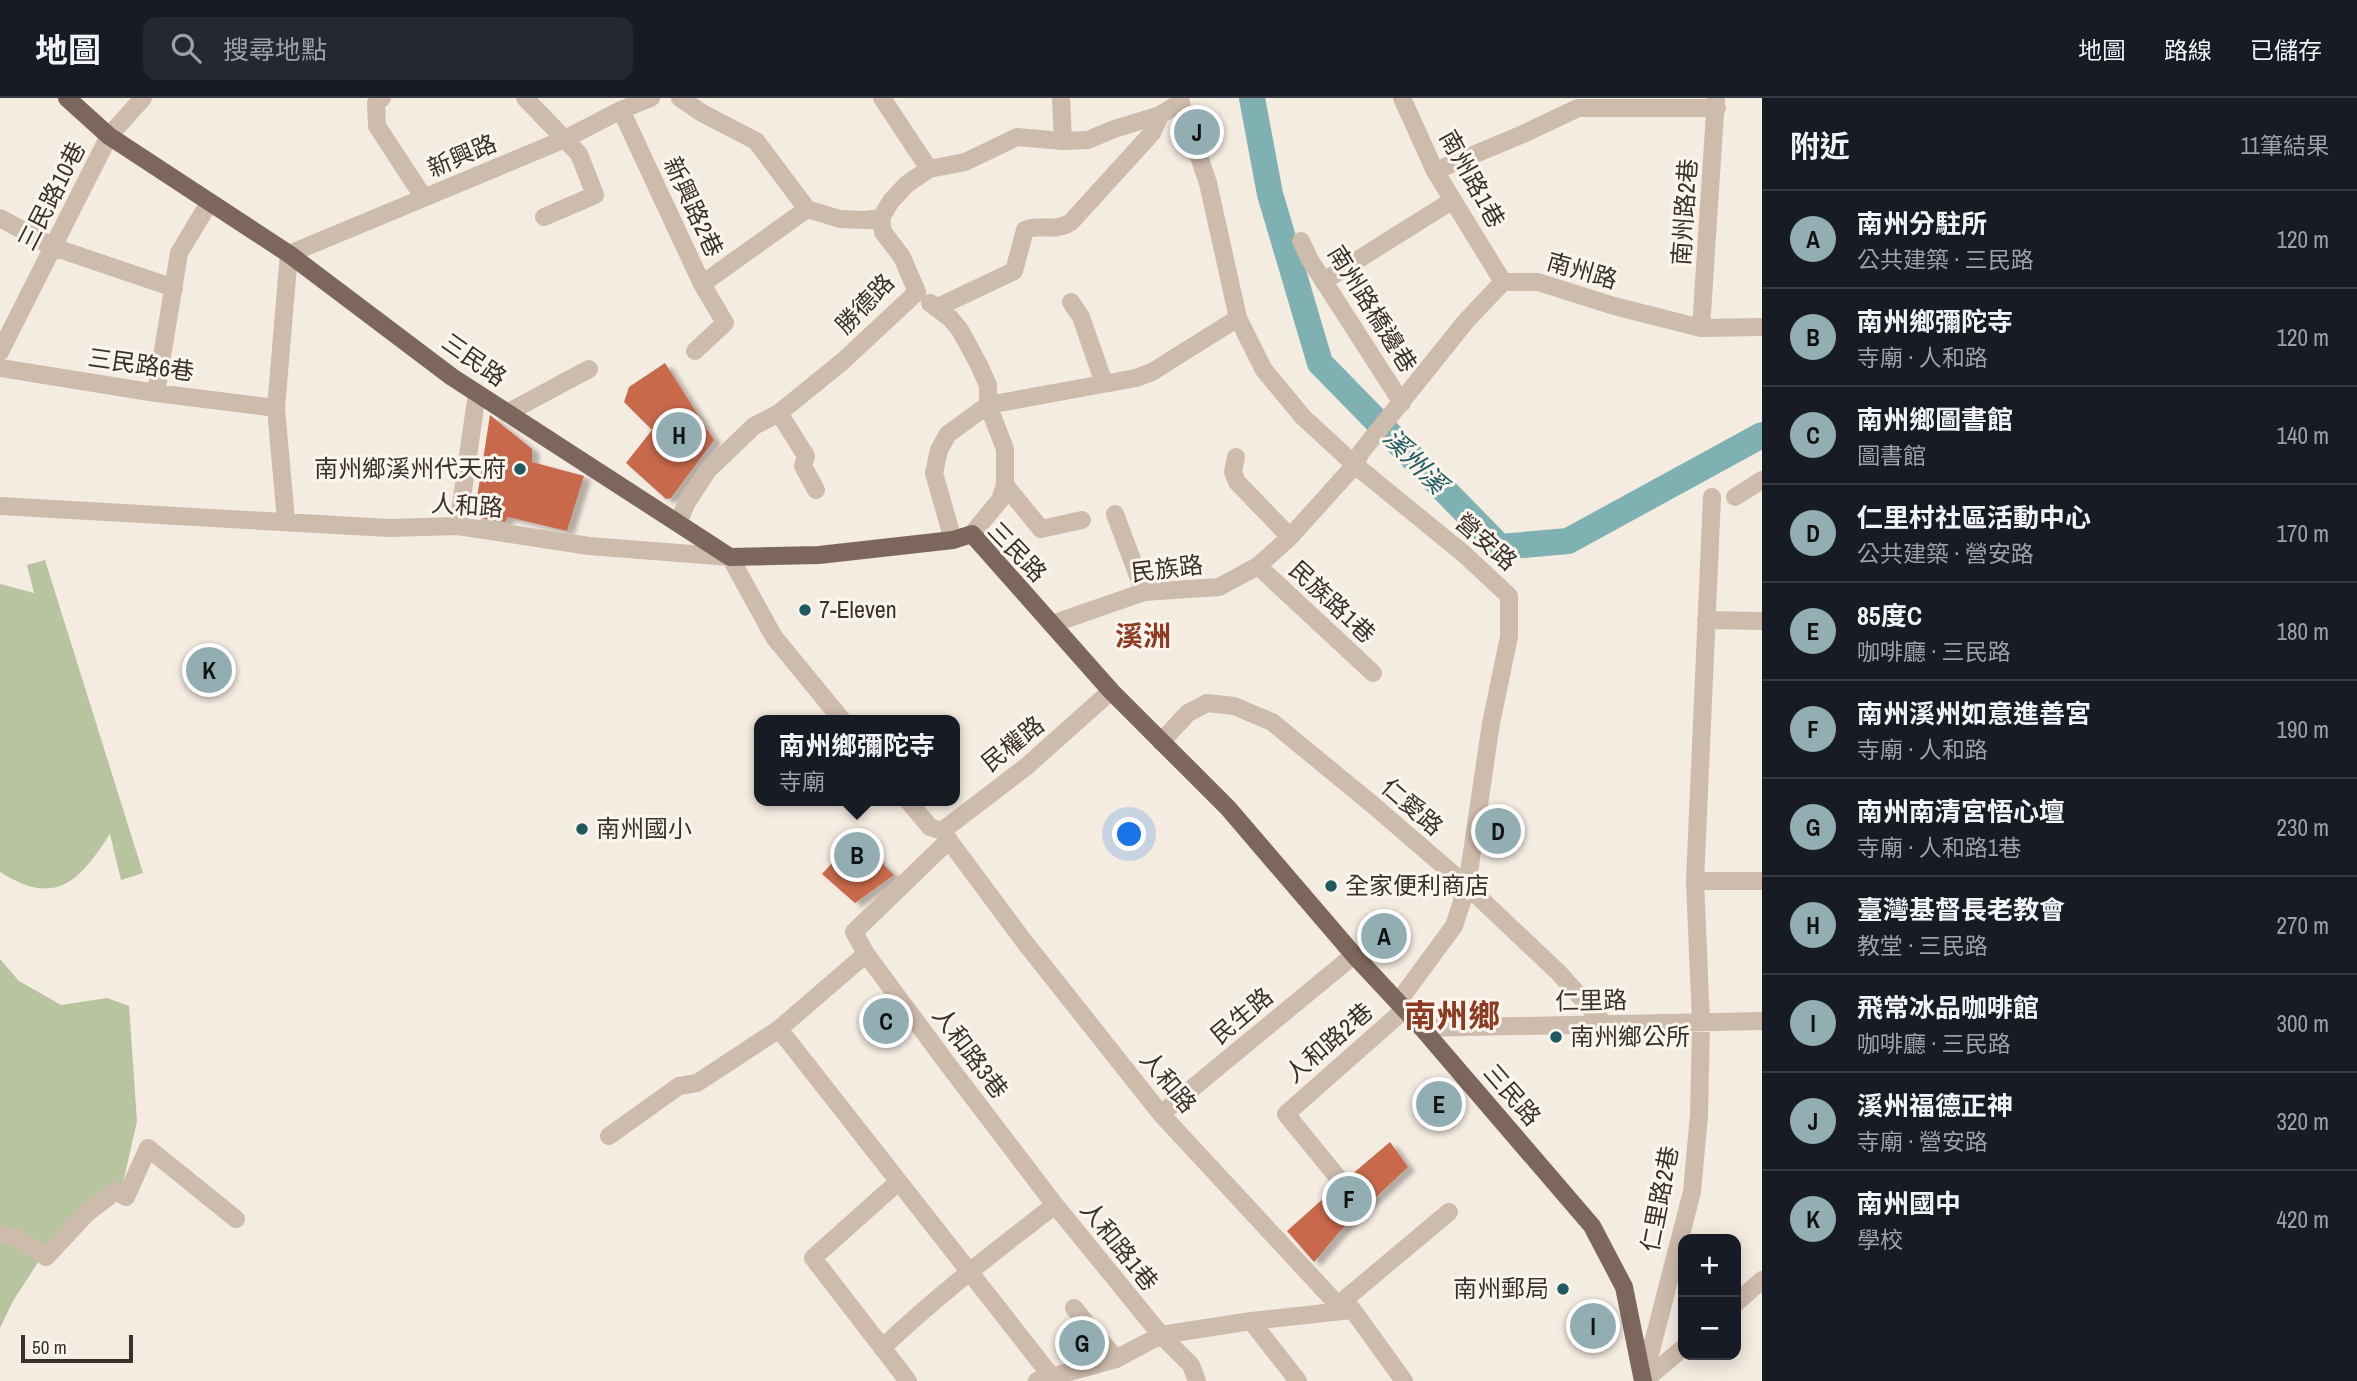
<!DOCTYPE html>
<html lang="zh-TW">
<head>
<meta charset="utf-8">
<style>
  :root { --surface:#171b24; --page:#242831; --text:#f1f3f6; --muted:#9ea1a6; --line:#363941; --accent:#92aeb2 }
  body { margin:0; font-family:"Archivo Narrow","Noto Sans TC",sans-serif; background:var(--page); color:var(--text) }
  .controls { position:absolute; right:21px; bottom:21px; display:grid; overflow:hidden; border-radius:14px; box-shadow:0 4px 18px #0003 }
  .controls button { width:63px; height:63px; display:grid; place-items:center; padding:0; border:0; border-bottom:2px solid var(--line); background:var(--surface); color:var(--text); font:35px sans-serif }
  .scale { position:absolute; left:21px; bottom:18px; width:112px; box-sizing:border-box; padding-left:7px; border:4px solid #3b302b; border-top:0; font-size:19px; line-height:24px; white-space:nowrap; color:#3b302b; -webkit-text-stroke:5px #fbf5ee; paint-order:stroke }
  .you { position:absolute; left:1130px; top:737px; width:24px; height:24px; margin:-18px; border:5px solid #fff; border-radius:50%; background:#1a73e8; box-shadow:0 0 0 10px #1a73e833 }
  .badge { display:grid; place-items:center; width:46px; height:46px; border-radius:50%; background:var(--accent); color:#111; font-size:23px; font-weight:700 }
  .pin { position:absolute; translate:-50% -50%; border:4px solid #fff; box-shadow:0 2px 7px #0006 }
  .popup { position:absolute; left:754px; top:617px; width:206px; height:91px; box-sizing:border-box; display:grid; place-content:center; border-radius:14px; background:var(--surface); filter:drop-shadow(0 2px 5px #0005); font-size:23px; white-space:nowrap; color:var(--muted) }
  .popup b { font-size:26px; color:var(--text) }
  .popup::after { content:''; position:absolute; left:50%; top:100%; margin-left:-14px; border:14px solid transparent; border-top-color:var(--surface) }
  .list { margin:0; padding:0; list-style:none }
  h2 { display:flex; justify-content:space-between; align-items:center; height:91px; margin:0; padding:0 28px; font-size:30px }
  h2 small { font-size:23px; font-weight:400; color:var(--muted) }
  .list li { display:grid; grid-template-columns:46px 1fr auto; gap:21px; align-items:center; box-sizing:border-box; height:98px; padding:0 28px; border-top:2px solid var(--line) }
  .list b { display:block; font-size:26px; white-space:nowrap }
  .list p { margin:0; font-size:23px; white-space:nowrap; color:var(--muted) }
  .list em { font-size:23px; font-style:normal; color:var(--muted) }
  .icon { flex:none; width:38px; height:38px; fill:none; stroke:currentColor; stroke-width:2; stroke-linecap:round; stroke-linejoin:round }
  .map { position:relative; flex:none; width:1762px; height:1283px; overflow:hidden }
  header { display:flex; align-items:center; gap:42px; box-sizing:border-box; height:98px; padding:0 35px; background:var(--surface); border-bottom:2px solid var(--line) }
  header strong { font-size:33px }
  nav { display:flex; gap:38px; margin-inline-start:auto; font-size:24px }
  .search { width:490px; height:63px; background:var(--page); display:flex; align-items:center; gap:18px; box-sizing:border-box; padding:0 24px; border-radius:14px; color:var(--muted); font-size:26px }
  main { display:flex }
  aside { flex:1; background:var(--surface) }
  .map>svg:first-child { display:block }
  .green { fill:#b8c4a0 }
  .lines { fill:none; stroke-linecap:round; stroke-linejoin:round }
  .river { stroke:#7fb0b2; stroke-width:26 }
  .building { fill:#c8694b; filter:url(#shadow) }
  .minor { stroke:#cdbbac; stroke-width:18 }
  .major { stroke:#7d675c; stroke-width:18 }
  .poi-dot { fill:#1f5a5e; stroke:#fbf5ee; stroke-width:2.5 }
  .labels { text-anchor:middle; stroke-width:6; stroke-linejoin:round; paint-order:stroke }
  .street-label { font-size:24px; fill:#3b302b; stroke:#fbf5ee }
  .poi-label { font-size:24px; fill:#3b302b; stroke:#fbf5ee; text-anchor:start }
  .water-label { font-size:26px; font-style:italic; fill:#1f5a5e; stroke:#fbf5ee }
  .quarter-label { font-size:28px; font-weight:bold; fill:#8c3b22; stroke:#fbf5ee }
  .district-label { font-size:32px; font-weight:bold; fill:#8c3b22; stroke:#fbf5ee }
</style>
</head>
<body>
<header>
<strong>地圖</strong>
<div class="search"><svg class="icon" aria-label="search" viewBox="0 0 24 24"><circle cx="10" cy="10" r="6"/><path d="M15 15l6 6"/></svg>搜尋地點</div>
<nav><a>地圖</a><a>路線</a><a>已儲存</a></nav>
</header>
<main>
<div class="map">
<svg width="1762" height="1283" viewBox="0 0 1762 1283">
  <defs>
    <filter id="shadow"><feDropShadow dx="7" dy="4" stdDeviation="2" flood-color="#0004"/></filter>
  </defs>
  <rect width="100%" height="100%" fill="#f4ebe1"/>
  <path class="green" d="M 45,462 L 143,775 L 121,782 L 110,736 C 79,783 57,810 0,774 L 0,486 L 34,495 L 27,467 Z
    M 0,861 L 19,883 L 61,907 L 107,900 L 129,908 L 137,1023 L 123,1085 L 102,1109 L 39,1163 L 13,1203 L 0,1230 Z"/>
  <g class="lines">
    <path class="river" d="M 1252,0 L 1270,96 L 1320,265 L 1500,449 L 1568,443 L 1762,337"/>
  </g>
  <path class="building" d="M 665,265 L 714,342 L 671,400 L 666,401 L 626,365 L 652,332 L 624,304 L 629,289 Z
    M 490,317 L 532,351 L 532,364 L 584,378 L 567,433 L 508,419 L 505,424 L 474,419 Z
    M 1489,720 L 1516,724 L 1513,743 L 1503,741 L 1502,751 L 1484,749 Z
    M 856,739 L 894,777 L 855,805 L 822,776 Z
    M 1390,1044 L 1408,1069 L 1341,1132 L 1314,1164 L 1287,1133 L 1334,1091 L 1341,1092 L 1347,1089 L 1350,1084 L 1350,1078 Z
    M 1075,1230 L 1094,1252 L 1085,1257 L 1065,1240 Z"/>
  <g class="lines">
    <path class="minor" d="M 382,0 L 376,5 L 377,28 L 424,100
      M 525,0 L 579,56 L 595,97 L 544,119
      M 680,0 L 702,15 L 756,43 L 807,111 L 840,121 L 864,122 L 881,120
      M 882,0 L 929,71
      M 1061,0 L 1063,43
      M 1179,0 L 1208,85 L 1238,220 L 1264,272 L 1303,319 L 1355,367 L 1464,456 L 1509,498 L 1509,539 L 1491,625 L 1467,788 L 1454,828 L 1398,904
      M 1402,0 L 1435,73 L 1503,184
      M 621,12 L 702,186 L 807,111
      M 1435,73 L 1523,36 L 1578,10 L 1717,10
      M 0,120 L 53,149 L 174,190
      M 1301,143 L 1310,162 L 1402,305
      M 1324,183 L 1453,102
      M 1071,204 L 1081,219 L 1104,285
      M 930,205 L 950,220 L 960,232 L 979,267 L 988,287 L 988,307 L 1005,351 L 1005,387 L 1000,402 L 972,436
      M 936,210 L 1014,173 L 1025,132 C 1041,125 1054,135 1071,124 L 1152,35 L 1160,17
      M 1701,230 L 1716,0
      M 695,253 L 725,225 L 702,186
      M 0,254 L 109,38 L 143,0
      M 0,270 L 156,295 L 276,310
      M 156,295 L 179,155 L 209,105
      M 507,315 L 589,271
      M 779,315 L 806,358 L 803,368 L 816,392
      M 1236,359 L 1233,374 L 1237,384 L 1290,439
      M 1005,387 L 1041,431 L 1082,422
      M 1735,399 L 1762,382
      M 0,408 L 389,430 L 458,428 L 589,448 L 730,459 L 774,539 L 842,622
      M 1115,416 L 1144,494
      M 286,423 L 276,310 L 289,156 L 565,41 L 621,12 L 651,0
      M 678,425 L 687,404 L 708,372 L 754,328 L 779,315 L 843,263 L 917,194 L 902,159 L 883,134 L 881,120 L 891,103 L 907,86 L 929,71 L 965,64 L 1017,39 L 1063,43 L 1088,42 L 1114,31 L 1160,17 L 1181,4
      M 458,428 L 477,295
      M 953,442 L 934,375 L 939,352 L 948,336 L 988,307 L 1136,280 L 1152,274 L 1238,220
      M 1258,468 L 1373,575
      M 1706,522 L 1762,523
      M 1052,526 L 1144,494 L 1219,489 L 1258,468 L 1290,439 L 1355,367 L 1361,354 L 1466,223 L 1503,184 L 1538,184 L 1614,208 L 1701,230 L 1762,229
      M 1161,644 L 1188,615 L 1207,605 L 1234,608 L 1272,624 L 1373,707 L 1467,788 L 1559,875 L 1606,928
      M 908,703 L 930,729 L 942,733 L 1023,842 L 1161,1016 L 1338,1207 L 1352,1211 L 1404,1283
      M 942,733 L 1027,668 L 1111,593
      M 949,742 L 854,834 L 866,856 L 949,968 L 1055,1107 L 1161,1237 L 1191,1267 L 1197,1283
      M 1695,783 L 1762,783
      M 1422,930 L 1762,923
      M 779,931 L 1052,1279
      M 1161,1016 L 1354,857
      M 609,1038 L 679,988 L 697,985 L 779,931 L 866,856
      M 1339,1081 L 1286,1016 L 1405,911
      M 897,1085 L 813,1160 L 908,1283
      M 0,1136 L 18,1140 L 46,1159 L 87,1115 L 116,1093 L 126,1099 L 148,1050 L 236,1121
      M 1736,1205 L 1762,1182
      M 1338,1207 L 1449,1114
      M 1074,1210 L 1116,1261
      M 1251,1223 L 1298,1283
      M 882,1250 C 937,1198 995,1153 1055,1107
      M 1037,1283 L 1116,1261 L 1161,1237 L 1251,1223 L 1352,1212
      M 1643,1283 L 1692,1094 L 1699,1017 L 1701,925 L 1695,783 L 1712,399
      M 1644,1283 L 1683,1250"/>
    <path class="major" d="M 67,0 L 109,38 L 289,156 L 452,279 L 730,459 L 819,457 L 953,442 L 972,436 L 1111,593 L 1228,710 L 1354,857 L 1422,930 L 1592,1128 L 1624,1189 L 1643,1283"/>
  </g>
  <g class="poi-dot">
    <circle cx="520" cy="371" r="7"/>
    <circle cx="805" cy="512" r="7"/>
    <circle cx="582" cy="731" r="7"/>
    <circle cx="1331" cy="788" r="7"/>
    <circle cx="1556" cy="939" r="7"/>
    <circle cx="1563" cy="1191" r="7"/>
  </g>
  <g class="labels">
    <g class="street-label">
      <text transform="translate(462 58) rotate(-23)" y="8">新興路</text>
      <text transform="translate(1472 81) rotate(61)" y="8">南州路1巷</text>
      <text transform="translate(52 98) rotate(-63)" y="8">三民路10巷</text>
      <text transform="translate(693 109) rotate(65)" y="8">新興路2巷</text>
      <text transform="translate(1685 114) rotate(-86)" y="8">南州路2巷</text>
      <text transform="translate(1582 173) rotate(16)" y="8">南州路</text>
      <text transform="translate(865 206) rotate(-46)" y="8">勝德路</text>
      <text transform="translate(1372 211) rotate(58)" y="8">南州路橋邊巷</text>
      <text transform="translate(474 262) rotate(35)" y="8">三民路</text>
      <text transform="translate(141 267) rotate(8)" y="8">三民路6巷</text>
      <text transform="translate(467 408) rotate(4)" y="8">人和路</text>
      <text transform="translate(1486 444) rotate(41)" y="8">營安路</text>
      <text transform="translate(1017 454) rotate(46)" y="8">三民路</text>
      <text transform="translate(1167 471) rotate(-7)" y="8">民族路</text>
      <text transform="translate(1332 504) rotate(43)" y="8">民族路1巷</text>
      <text transform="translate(1013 646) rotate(-39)" y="8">民權路</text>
      <text transform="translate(1412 709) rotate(41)" y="8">仁愛路</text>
      <text transform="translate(1591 903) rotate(-1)" y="8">仁里路</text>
      <text transform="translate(1242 918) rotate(-40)" y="8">民生路</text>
      <text transform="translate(1329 945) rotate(-41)" y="8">人和路2巷</text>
      <text transform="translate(970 955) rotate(53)" y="8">人和路3巷</text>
      <text transform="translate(1168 984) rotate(50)" y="8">人和路</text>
      <text transform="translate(1512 997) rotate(49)" y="8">三民路</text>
      <text transform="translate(1660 1101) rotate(-79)" y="8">仁里路2巷</text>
      <text transform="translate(1119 1148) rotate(51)" y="8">人和路1巷</text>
    </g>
    <g class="poi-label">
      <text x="506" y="379" text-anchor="end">南州鄉溪州代天府</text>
      <text x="819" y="520">7-Eleven</text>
      <text x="596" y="739">南州國小</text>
      <text x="1345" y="796">全家便利商店</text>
      <text x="1570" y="947">南州鄉公所</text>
      <text x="1549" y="1199" text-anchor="end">南州郵局</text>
    </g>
    <g class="water-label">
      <text transform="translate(1415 363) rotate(46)" y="9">溪州溪</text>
    </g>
    <g class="quarter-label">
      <text x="1143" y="548">溪洲</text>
    </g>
    <g class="district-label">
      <text x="1452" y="929">南州鄉</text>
    </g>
  </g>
</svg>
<div class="controls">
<button>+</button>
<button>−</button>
</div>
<div class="scale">50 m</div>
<div class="you"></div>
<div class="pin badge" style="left:1384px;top:838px">A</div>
<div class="pin badge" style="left:857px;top:757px">B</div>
<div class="popup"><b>南州鄉彌陀寺</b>寺廟</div>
<div class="pin badge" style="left:886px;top:923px">C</div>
<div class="pin badge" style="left:1498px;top:733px">D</div>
<div class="pin badge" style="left:1439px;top:1006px">E</div>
<div class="pin badge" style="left:1349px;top:1101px">F</div>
<div class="pin badge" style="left:1082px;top:1245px">G</div>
<div class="pin badge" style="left:679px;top:337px">H</div>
<div class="pin badge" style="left:1593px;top:1228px">I</div>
<div class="pin badge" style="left:1197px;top:34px">J</div>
<div class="pin badge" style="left:209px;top:572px">K</div>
</div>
<aside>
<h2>附近<small>11筆結果</small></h2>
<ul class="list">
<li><span class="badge">A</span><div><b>南州分駐所</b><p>公共建築 · 三民路</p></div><em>120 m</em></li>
<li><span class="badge">B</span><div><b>南州鄉彌陀寺</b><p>寺廟 · 人和路</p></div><em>120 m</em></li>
<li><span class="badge">C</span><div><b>南州鄉圖書館</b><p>圖書館</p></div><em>140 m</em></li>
<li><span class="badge">D</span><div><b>仁里村社區活動中心</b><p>公共建築 · 營安路</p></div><em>170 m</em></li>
<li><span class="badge">E</span><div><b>85度C</b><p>咖啡廳 · 三民路</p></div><em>180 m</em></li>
<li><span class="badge">F</span><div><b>南州溪州如意進善宮</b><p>寺廟 · 人和路</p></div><em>190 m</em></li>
<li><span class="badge">G</span><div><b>南州南清宮悟心壇</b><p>寺廟 · 人和路1巷</p></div><em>230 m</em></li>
<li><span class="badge">H</span><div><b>臺灣基督長老教會</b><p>教堂 · 三民路</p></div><em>270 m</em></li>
<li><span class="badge">I</span><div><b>飛常冰品咖啡館</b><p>咖啡廳 · 三民路</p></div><em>300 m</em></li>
<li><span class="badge">J</span><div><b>溪州福德正神</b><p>寺廟 · 營安路</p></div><em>320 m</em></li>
<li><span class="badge">K</span><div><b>南州國中</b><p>學校</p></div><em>420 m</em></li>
</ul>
</aside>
</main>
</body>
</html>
